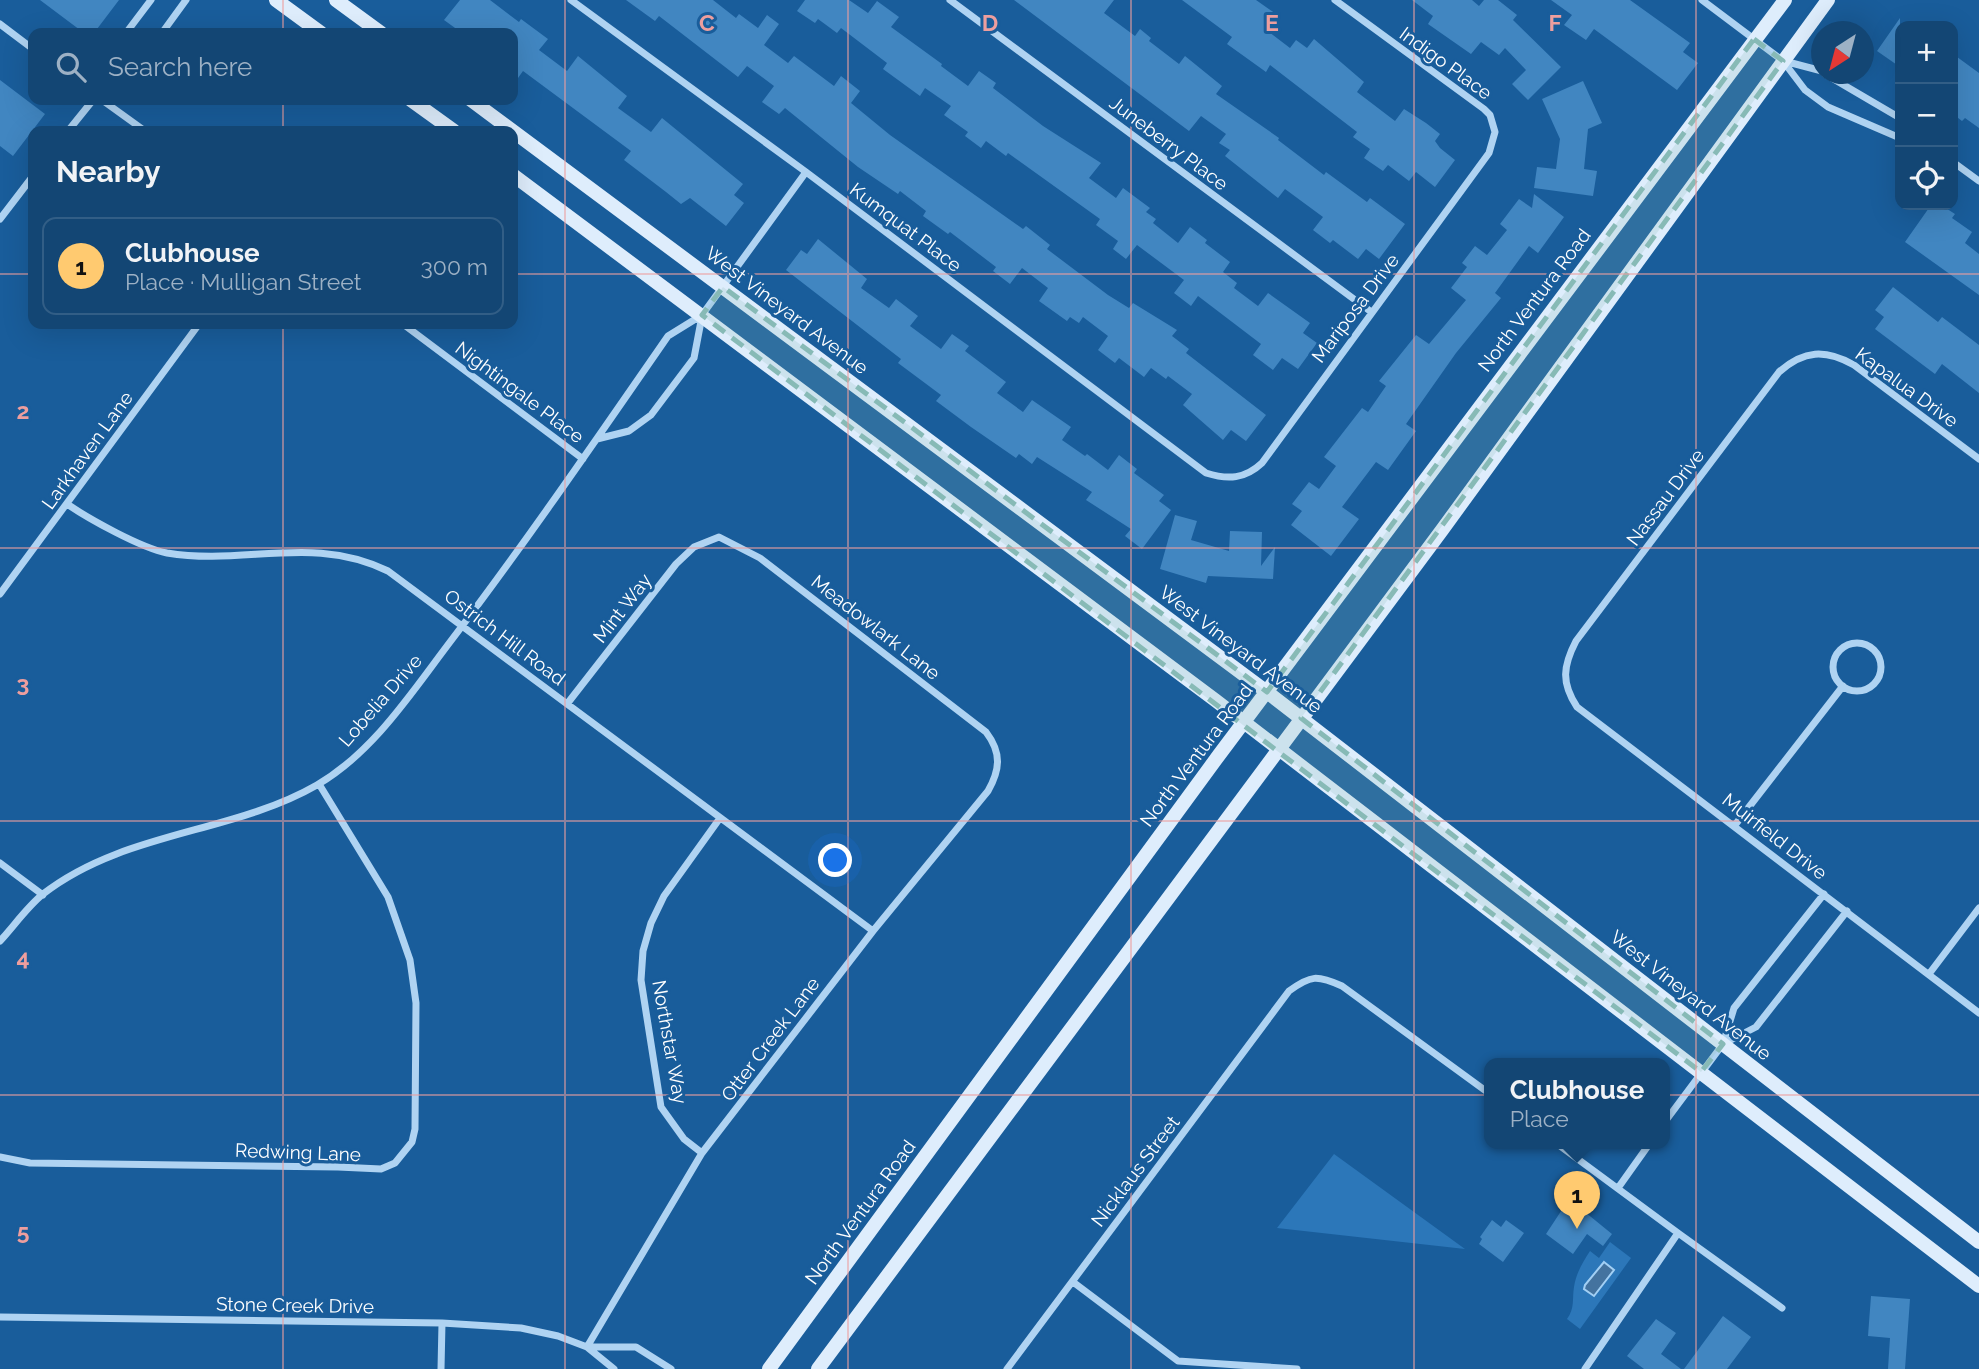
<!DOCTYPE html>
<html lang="en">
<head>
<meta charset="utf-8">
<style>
  :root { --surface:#134674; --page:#20507c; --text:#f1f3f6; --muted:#9db1c5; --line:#325e86; --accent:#ffca70 }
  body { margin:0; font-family:Raleway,sans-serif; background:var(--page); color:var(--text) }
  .controls { position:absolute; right:21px; top:21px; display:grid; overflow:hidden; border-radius:14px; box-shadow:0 7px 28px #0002 }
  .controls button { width:63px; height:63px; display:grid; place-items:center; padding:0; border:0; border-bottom:2px solid var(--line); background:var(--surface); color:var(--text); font:35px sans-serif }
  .compass { position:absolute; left:1811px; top:21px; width:63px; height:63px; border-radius:50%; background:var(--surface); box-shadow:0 7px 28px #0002; rotate:216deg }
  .you { position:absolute; left:836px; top:861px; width:24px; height:24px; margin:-18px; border:5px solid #fff; border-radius:50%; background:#1a73e8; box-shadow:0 0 0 10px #1a73e833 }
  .badge { display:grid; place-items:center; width:46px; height:46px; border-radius:50%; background:var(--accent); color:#111; font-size:23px; font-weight:700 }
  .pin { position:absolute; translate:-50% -58px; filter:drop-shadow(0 2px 4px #0008) }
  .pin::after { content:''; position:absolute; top:37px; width:24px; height:21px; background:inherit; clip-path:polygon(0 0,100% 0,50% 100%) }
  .popup { position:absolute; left:1484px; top:1058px; width:186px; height:91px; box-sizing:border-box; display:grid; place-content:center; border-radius:14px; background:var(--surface); filter:drop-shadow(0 2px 5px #0005); font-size:23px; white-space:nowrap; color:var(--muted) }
  .popup b { font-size:26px; color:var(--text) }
  .popup::after { content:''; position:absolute; left:50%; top:100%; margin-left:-14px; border:14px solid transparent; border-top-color:var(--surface) }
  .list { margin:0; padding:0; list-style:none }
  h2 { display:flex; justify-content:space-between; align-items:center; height:91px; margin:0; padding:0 28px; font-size:30px }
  h2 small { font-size:23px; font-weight:400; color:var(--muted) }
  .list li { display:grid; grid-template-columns:46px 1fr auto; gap:21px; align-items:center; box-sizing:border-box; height:98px; margin:0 14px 14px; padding:0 14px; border:2px solid var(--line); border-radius:14px }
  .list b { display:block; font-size:26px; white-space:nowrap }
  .list p { margin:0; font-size:23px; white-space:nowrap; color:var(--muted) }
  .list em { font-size:23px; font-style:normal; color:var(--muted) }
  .icon { flex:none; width:38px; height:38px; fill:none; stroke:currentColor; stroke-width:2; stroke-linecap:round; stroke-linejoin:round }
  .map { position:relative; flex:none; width:1979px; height:1369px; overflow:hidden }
  .search { position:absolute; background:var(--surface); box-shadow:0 7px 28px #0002; left:28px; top:28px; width:490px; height:77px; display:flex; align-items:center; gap:18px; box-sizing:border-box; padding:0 24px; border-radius:14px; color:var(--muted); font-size:26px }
  .panel { position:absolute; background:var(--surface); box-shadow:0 7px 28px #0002; left:28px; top:126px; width:490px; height:203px; border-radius:14px }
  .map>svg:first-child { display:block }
  .green { fill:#2c77b9 }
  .water { fill:#44739f; stroke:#a2cff4; stroke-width:2 }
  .building { fill:#4186c1 }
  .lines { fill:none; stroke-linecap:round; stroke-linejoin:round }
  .minor { stroke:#afd3f2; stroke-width:7 }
  .secondary { stroke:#deedfc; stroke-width:14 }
  .marked { fill:#87bab6; fill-opacity:0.2; stroke:#87bab6; stroke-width:5; stroke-dasharray:14 9; stroke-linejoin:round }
  .grid { fill:none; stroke:#ed9e9e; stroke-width:2; stroke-opacity:0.55 }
  .labels { text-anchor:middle; stroke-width:6; stroke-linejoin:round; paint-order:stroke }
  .street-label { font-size:19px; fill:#fff; stroke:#195d9b }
  .grid-label { font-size:23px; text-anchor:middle; font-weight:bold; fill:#ed9e9e; stroke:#195d9b; stroke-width:6; stroke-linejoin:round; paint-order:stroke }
</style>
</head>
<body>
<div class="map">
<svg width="1979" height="1369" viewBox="0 0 1979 1369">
  <rect width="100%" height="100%" fill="#195d9b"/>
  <path class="green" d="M 1334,1154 L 1465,1249 L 1277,1228 Z
    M 1610,1242 L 1631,1258 L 1580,1329 L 1567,1319 C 1575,1308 1572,1299 1574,1287 C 1576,1273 1583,1262 1590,1251 L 1599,1258 Z"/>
  <path class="water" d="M 1604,1262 L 1614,1270 L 1594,1296 L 1584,1289 L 1585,1285 Z"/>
  <path class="building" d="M 40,0 L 119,0 L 94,33 L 84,33 Z
    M 460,0 L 490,0 L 519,22 L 521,19 L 548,39 L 539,50 L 567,71 L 578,56 L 627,96 L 618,108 L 651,132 L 662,118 L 743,184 L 734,195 L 744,203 L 726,226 L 690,198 L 681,204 L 666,192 L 624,160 L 631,151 L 523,71 L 513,85 L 513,33 L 462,33 L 444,20 Z
    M 626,0 L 713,0 L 736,18 L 739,14 L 758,28 L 767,15 L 779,24 L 764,45 L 788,63 L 794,56 L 834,86 L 841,76 L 860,91 L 851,103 L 890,135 L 1023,229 L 1026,226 L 1050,245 L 1047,249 L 1108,295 L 1129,308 L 1133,303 L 1177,330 L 1172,336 L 1189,349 L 1186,353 L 1266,415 L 1246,441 L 1231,430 L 1223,440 L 1183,405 L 1192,394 L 1168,376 L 1166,379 L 1151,368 L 1144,377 L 1119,358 L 1115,363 L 1098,350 L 1108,336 L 1083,317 L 1079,323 L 1070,317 L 1067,321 L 1039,301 L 1048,288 L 1022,268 L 1010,284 L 993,271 L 996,267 L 950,232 L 948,234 L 923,216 L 926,211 L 900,191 L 898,194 L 858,167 L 785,108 L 779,114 L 762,102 L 774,86 L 747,66 L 738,77 L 659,16 L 655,21 Z
    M 805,0 L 849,0 L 868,13 L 877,1 L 899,17 L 891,27 L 942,64 L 941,66 L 968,86 L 979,71 L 996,83 L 993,88 L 1043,126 L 1101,163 L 1089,178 L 1116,198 L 1123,188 L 1150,208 L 1146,212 L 1156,219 L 1153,223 L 1178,243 L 1190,227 L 1207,240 L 1205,243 L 1230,262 L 1223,272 L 1237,283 L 1234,288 L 1258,306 L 1268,293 L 1310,323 L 1303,333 L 1317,343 L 1298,369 L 1282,358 L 1273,370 L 1253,355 L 1261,344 L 1198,296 L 1191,306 L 1174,293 L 1184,280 L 1137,245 L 1126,259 L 1113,249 L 1118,241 L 1096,225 L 1100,219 L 1008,153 L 1006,156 L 986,141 L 981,148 L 965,136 L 968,132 L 944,115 L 951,106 L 925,88 L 920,96 L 883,69 L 887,63 L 841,28 L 837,33 L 818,19 L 815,23 L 797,11 Z
    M 1014,0 L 1114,0 L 1104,13 L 1135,36 L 1140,29 L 1151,38 L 1149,41 L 1179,64 L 1185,56 L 1222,86 L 1216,94 L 1279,138 L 1278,140 L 1324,175 L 1326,172 L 1367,202 L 1370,198 L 1405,224 L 1379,259 L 1366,249 L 1358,259 L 1333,240 L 1330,243 L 1313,230 L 1323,217 L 1285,189 L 1278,198 L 1225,156 L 1230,150 L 1219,143 L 1226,134 L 1201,116 L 1189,131 Z
    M 1182,0 L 1256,0 L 1276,14 L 1265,29 L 1290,48 L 1296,40 L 1307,48 L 1314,39 L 1364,82 L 1357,92 L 1395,121 L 1404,109 L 1426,123 L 1440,134 L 1435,141 L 1440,148 L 1455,160 L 1435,187 L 1416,172 L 1409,181 L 1388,165 L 1383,171 L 1364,158 L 1370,149 L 1353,137 L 1357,132 L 1270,65 L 1266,72 L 1227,44 L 1232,37 Z
    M 1412,0 L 1472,0 L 1479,6 L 1484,0 L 1498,0 L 1517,15 L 1513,20 L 1561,67 L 1528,100 L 1512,84 L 1526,70 L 1505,48 L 1499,55 L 1481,42 L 1471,54 L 1428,24 L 1433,16 Z
    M 1551,0 L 1630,0 L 1690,43 L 1683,52 L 1698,63 L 1677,90 L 1594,29 L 1586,40 L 1564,25 L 1572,15 Z
    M 1900,18 L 1900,67 L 1877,51 Z
    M 1953,54 L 1979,73 L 1979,128 L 1965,118 L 1962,121 L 1953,114 Z
    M 0,80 L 45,114 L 13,156 L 0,146 Z
    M 1583,81 L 1602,123 L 1588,129 L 1584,169 L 1597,171 L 1593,196 L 1534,188 L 1537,167 L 1556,169 L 1560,139 L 1542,99 Z
    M 1534,194 L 1564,217 L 1538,253 L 1529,246 L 1495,293 L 1501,298 L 1456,353 L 1406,424 L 1416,431 L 1388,470 L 1376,462 L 1342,507 L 1359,519 L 1331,556 L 1291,525 L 1302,511 L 1292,504 L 1309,482 L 1319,489 L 1336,466 L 1324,457 L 1362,408 L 1368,412 L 1386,386 L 1379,381 L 1416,335 L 1429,344 L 1466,300 L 1451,288 L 1467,267 L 1462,263 L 1475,246 L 1487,255 L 1507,230 L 1500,224 L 1519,199 L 1532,208 Z
    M 1931,205 L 1941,205 L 1955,214 L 1952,218 L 1972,232 L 1965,243 L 1979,254 L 1979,295 L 1905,242 Z
    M 818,239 L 867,279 L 861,288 L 889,308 L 896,299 L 918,316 L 910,326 L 941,349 L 952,334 L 969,346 L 965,351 L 1006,382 L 997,393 L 1023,412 L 1032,400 L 1071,427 L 1062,440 L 1085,456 L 1087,454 L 1108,470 L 1119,455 L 1137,469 L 1134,473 L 1164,495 L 1159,501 L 1171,510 L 1142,549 L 1125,536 L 1131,529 L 1086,500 L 1092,492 L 1037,457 L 1032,464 L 1019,454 L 1016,458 L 971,427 L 936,401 L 941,395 L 898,363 L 901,359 L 786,270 L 801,250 L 807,254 Z
    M 1893,287 L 1938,322 L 1942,317 L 1979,345 L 1979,393 L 1942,364 L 1935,374 L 1875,329 L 1884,317 L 1875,310 Z
    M 1175,515 L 1197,521 L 1191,540 L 1229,551 L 1230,531 L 1262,532 L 1261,566 L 1275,547 L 1273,579 L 1208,576 L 1206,583 L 1160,569 Z
    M 1569,1199 L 1612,1234 L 1603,1246 L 1587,1234 L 1573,1254 L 1546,1234 Z
    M 1492,1220 L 1501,1227 L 1506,1220 L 1524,1233 L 1503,1262 L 1479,1244 L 1482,1239 L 1480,1237 Z
    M 1871,1296 L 1910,1299 L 1905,1369 L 1888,1369 L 1890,1338 L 1868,1336 Z
    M 1723,1316 L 1751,1337 L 1727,1369 L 1684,1369 Z
    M 1656,1319 L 1676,1333 L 1661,1354 L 1681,1369 L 1644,1369 L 1627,1356 Z"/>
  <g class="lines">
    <path class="minor" d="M 571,0 L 806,172 L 1206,473 C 1228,480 1245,479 1262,463 L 1489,153 L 1495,132 L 1490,115 L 1484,109 L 1335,0
      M 950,0 L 1370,311
      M 1702,0 L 1783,61 L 1805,90 L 1828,107 L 1900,138
      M 0,24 L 33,49
      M 126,33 L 151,0
      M 162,33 L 186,0
      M 1784,61 L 1822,71
      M 1825,74 L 1900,118
      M 102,100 L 145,131
      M 68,131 L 93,100
      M 1953,162 L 1979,181
      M 0,219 L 33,176
      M 403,324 L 583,459
      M 597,439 L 629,431 L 651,415 L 694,358 L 702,316
      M 1979,459 L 1854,365 C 1825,349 1804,350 1779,372 L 1576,641 C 1563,666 1561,683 1577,707 L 1979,1013
      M 67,504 C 89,519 141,548 167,553 C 245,566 312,534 388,571 L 873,931
      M 0,594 L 199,324
      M1833 667a24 24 0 1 1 48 0a24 24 0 1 1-48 0Z
      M 567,704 L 676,564 L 694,547 L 719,537 L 760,558 L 986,732 C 1002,753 1000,770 988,791 L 873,931 L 702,1153 L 587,1347
      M 1735,825 L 1843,686
      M 0,863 L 43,895
      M 0,941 C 14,926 27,907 43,894 C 124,831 232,834 317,785 C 372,753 410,695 447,646 C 524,545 596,440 668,336 L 702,315 L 806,172
      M 1929,974 L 1979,908
      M 1723,1044 L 1756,1027 L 1847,911
      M 1664,1123 L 1723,1044 L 1734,1008 L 1824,894
      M 1556,1143 L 1678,1233 L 1585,1369
      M 702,1153 L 684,1139 L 661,1107 L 641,980 L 643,951 L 651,923 L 664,896 L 720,818
      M 0,1157 L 30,1163 L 338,1167 L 381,1169 L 395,1163 L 412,1142 L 415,1129 L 416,1003 L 410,960 L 388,897 L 319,784
      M 1618,1188 L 1650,1143
      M 1678,1233 L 1782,1308
      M 1073,1282 L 1178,1361 L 1297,1369
      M 0,1317 L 442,1323 L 521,1328 L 558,1336 L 587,1347 L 614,1369
      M 588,1347 L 636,1347 L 671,1369
      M 441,1369 L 442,1323
      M 1007,1369 L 1289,991 C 1311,975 1317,975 1342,986 L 1490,1094"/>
    <path class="secondary" d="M 276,0 L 321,33
      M 336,0 L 381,33
      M 411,100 L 454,131
      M 471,100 L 1267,692 L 1979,1242
      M 513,175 L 1215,700 L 1979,1286
      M 769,1369 L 1219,755 L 1785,0
      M 818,1369 L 1442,530 L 1828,0"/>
  </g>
  <path class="marked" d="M 1754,39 L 1783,61 L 1301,718 L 1723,1044 L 1701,1072 L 702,315 L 723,287 L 1267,692 Z"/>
  <path class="grid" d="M 283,0 L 283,33M 565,0 L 565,1369M 848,0 L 848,1369M 1131,0 L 1131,1369M 1414,0 L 1414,1369M 1696,0 L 1696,1369M 283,100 L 283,131M 0,274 L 33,274M 513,274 L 1979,274M 283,324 L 283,1369M 0,548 L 1979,548M 0,821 L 1979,821M 0,1095 L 1979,1095"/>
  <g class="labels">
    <g class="street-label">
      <text transform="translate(1446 63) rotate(36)" y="7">Indigo Place</text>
      <text transform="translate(1169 143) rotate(37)" y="7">Juneberry Place</text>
      <text transform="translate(906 227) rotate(37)" y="7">Kumquat Place</text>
      <text transform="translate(1534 300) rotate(-53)" y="7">North Ventura Road</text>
      <text transform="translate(1355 308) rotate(-53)" y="7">Mariposa Drive</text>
      <text transform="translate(787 310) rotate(37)" y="7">West Vineyard Avenue</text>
      <text transform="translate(1907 387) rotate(36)" y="7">Kapalua Drive</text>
      <text transform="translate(520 392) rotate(37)" y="7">Nightingale Place</text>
      <text transform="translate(87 450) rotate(-54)" y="7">Larkhaven Lane</text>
      <text transform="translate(1665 497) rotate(-53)" y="7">Nassau Drive</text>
      <text transform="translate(622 608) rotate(-52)" y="7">Mint Way</text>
      <text transform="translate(876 627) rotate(38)" y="7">Meadowlark Lane</text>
      <text transform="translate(505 637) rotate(37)" y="7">Ostrich Hill Road</text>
      <text transform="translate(1241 649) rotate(37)" y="7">West Vineyard Avenue</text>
      <text transform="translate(380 700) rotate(-49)" y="7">Lobelia Drive</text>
      <text transform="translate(1196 755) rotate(-53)" y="7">North Ventura Road</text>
      <text transform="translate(1775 836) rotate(38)" y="7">Muirfield Drive</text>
      <text transform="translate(1691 995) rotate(38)" y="7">West Vineyard Avenue</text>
      <text transform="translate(770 1039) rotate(-53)" y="7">Otter Creek Lane</text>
      <text transform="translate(670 1042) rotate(80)" y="7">Northstar Way</text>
      <text transform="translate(298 1152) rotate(2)" y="7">Redwing Lane</text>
      <text transform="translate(1135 1171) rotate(-53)" y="7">Nicklaus Street</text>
      <text transform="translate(860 1212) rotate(-54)" y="7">North Ventura Road</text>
      <text transform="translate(295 1305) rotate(1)" y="7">Stone Creek Drive</text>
    </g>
  </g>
  <g class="grid-label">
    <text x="707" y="31">C</text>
    <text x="990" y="31">D</text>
    <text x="1272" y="31">E</text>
    <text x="1555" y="31">F</text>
    <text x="23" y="419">2</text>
    <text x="23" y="692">3</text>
    <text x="23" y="966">4</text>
    <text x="23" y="1240">5</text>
  </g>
</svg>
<div class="controls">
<button>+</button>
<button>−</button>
<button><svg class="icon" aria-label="locate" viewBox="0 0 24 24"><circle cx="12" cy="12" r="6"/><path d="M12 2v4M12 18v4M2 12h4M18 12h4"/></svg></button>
</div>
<svg class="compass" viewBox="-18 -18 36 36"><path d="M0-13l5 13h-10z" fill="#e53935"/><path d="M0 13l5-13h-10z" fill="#9db1c5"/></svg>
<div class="you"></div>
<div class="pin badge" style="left:1577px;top:1229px">1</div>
<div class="popup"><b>Clubhouse</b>Place</div>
<div class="search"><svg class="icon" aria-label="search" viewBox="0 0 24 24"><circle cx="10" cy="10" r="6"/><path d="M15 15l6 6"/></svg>Search here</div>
<section class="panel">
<h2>Nearby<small></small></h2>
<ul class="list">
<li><span class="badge">1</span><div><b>Clubhouse</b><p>Place · Mulligan Street</p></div><em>300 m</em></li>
</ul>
</section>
</div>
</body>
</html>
